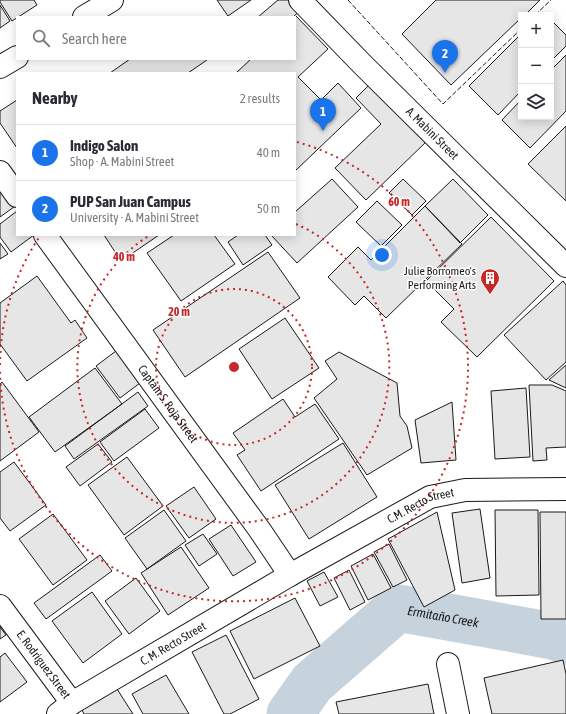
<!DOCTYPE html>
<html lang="en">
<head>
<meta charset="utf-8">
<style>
  :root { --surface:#fff; --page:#f2f2f3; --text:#2b2b33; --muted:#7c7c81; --line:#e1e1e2; --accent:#1a73e8 }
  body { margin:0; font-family:"Asap Condensed",sans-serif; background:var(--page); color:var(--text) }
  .controls { position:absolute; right:12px; top:12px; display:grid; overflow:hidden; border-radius:0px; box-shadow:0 2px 10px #0003 }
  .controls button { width:36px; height:36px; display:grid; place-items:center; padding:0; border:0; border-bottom:1px solid var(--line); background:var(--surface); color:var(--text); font:20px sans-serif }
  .you { position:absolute; left:382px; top:255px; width:14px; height:14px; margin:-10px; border:3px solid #fff; border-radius:50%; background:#1a73e8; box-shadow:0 0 0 6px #1a73e833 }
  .badge { display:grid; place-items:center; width:26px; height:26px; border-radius:50%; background:var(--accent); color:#fff; font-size:13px; font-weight:700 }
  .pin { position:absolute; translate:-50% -33px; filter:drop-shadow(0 1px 2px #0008) }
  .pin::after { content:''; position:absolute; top:21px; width:14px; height:12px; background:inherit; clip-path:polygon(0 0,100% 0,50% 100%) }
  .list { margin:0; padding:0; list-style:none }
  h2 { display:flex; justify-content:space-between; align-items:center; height:52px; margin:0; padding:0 16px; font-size:17px }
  h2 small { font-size:13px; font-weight:400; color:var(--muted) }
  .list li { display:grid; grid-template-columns:26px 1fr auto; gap:12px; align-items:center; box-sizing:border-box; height:56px; padding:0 16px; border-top:1px solid var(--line) }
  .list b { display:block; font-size:15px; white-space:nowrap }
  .list p { margin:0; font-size:13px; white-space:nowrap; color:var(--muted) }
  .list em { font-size:13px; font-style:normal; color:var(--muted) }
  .icon { flex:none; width:22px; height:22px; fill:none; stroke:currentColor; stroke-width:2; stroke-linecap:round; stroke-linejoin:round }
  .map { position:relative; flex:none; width:566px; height:714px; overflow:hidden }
  .search { position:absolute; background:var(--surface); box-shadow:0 2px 10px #0003; left:16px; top:16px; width:280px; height:44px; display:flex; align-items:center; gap:10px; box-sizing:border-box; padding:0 14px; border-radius:0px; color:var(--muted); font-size:15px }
  .panel { position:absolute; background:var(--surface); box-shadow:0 2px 10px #0003; left:16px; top:72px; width:280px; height:164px; border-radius:0px }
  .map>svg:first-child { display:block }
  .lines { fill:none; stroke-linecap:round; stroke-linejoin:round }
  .river { stroke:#c6d2dc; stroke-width:47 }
  .building { fill:#e6e6e6; stroke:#1a1a1a }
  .street-casing { stroke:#1a1a1a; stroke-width:24 }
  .secondary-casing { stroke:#1a1a1a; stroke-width:24 }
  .street { stroke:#fff; stroke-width:22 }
  .secondary { stroke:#fff; stroke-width:22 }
  .fence { stroke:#1a1a1a; stroke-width:1; stroke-dasharray:5 2; stroke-linecap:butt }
  .ring { fill:none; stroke:#c62828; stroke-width:2; stroke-dasharray:2 4 }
  .labels { text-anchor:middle; stroke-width:3; stroke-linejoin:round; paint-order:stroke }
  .street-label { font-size:12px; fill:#1a1a1a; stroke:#fff }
  .poi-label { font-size:12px; fill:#1a1a1a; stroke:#fff; text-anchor:end }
  .water-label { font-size:13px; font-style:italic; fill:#1a1a1a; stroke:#fff }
  .centre { fill:#c62828; stroke:#fff; stroke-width:2 }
  .ring-label { font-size:12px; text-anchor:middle; font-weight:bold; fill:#c62828; stroke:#fff; stroke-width:3; stroke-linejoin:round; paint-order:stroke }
</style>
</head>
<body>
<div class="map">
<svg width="566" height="714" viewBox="0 0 566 714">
  <rect width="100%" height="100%" fill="#fff"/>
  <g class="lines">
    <path class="river" id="s1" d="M 290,714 L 312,683 L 398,608 L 553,636 L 566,641"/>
  </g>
  <path class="building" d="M 0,0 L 34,0 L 37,5 L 12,21 L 0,2 Z
    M 217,0 L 251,0 L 228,16 Z
    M 278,0 L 292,0 L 301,10 L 293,17 L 258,17 Z
    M 436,0 L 540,0 L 525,15 L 521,15 L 521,18 L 451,85 L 402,34 Z
    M 0,5 L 10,21 L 0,28 Z
    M 296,16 L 328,49 L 298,77 L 321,100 L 338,83 L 361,108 L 295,171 L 295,73 L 236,73 L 251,59 L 295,59 L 295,17 Z
    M 551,20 L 566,35 L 566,46 L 551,61 Z
    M 521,34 L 521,91 L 498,115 L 469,86 Z
    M 566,55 L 566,111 L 530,148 L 502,120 L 521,100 L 521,117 L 551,117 L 551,70 Z
    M 130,59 L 206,59 L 207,60 L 188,73 L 110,73 Z
    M 371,83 L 427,141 L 366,200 L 335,168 L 381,124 L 356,98 Z
    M 17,100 L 17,148 L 0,123 L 0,111 Z
    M 566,126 L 566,201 L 528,164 Z
    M 332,179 L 358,207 L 297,263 L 271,235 L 295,235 L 295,212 Z
    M 403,179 L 426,201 L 412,215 L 389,193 Z
    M 453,179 L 488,215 L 460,243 L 425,206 Z
    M 0,188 L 14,207 L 0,217 Z
    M 377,201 L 402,225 L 381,246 L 356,222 Z
    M 425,206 L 462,244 L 386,318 L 364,296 L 355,305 L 328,277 L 358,247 L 371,260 Z
    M 17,211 L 17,235 L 34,235 L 11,252 L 0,237 L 0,224 Z
    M 491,217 L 554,281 L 477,357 L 441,322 L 454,309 L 426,281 Z
    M 104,235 L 159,235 L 121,261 Z
    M 174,235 L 214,235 L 235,264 L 181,301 L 147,253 Z
    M 238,235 L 265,235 L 272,245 L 243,265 L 228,242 Z
    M 0,243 L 8,254 L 0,259 Z
    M 268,252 L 300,298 L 185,377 L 153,330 Z
    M 37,276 L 71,323 L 75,320 L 87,338 L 27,381 L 0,344 L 0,303 Z
    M 563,281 L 566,285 L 566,362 L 546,380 L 504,335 Z
    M 285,318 L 319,368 L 272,399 L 239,349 Z
    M 120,348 L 144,380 L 120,398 L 96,366 Z
    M 339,352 L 397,383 L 400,416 L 407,426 L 412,448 L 367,475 L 314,398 L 337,379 L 325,361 Z
    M 566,365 L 566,388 L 549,380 Z
    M 95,368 L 122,404 L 55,452 L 29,417 Z
    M 2,382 L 39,432 L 0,461 L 0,384 Z
    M 529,385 L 552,385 L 566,391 L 566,447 L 546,448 L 547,460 L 533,461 Z
    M 526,388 L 530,457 L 495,459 L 491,391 Z
    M 138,392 L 148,406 L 74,459 L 65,446 Z
    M 283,399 L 295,417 L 315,404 L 339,439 L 261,491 L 237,455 L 245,450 L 233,433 Z
    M 452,402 L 456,460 L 421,463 L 415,420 Z
    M 145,409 L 159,428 L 114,461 L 100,442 Z
    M 343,443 L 377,497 L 309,539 L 275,485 Z
    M 98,444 L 112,462 L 80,486 L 66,467 Z
    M 127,457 L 163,506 L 124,535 L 88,485 Z
    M 14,462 L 46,505 L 10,531 L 0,518 L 0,472 Z
    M 194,487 L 216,519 L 189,538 L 166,506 Z
    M 480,509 L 490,578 L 462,583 L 452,513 Z
    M 164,510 L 186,541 L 147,569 L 125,538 Z
    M 495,510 L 538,510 L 539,595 L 496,596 Z
    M 437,512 L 455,590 L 424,607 L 388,539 Z
    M 540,512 L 566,512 L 566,619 L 541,619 Z
    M 53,514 L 87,560 L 53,585 L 19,539 Z
    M 231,525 L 256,562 L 233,576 L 209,539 Z
    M 203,534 L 217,554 L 199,566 L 185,545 Z
    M 389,544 L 407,580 L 393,587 L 374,552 Z
    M 181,547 L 209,588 L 168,615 L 141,573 Z
    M 373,554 L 391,588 L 368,600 L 351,566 Z
    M 100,555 L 112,571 L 46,619 L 34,603 Z
    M 349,570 L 365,602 L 350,610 L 334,578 Z
    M 324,572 L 338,597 L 320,606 L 307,581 Z
    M 136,578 L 160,611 L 129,634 L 105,601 Z
    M 92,592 L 122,634 L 83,663 L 52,621 Z
    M 295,598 L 320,646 L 254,679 L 230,631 Z
    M 0,627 L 6,635 L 0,639 Z
    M 226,635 L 259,699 L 230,714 L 224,714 L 192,652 Z
    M 5,653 L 27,682 L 0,702 L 0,657 Z
    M 563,660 L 566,674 L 566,714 L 492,714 L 484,678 Z
    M 166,675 L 189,714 L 143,714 L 132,694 Z
    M 428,684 L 434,714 L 339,714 L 336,702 Z
    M 117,689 L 133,714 L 84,714 L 82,710 Z"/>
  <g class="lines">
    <g class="street-casing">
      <g id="street">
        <path d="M 84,17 L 112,0"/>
        <path d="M 0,67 L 17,57"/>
        <path d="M 0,172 L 17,196"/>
        <path id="s2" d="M 45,235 L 259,529 L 290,575"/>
        <path id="s3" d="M 0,606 L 72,703"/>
        <path d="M 448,664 L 458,714"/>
        <path id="s4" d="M 58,714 L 72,703 L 290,575 L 430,497 L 465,490 L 566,489"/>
      </g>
    </g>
    <g class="secondary-casing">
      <g id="secondary">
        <path id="s5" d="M 300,0 L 362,64 L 566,266"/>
      </g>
    </g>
    <use href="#street" class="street"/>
    <use href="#secondary" class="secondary"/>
    <path class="fence" d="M 348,0 L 443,104 L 521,29
      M 535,15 L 551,0"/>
  </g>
  <g class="ring">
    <circle cx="234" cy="367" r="78"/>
    <path d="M296 224A156 156 0 1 1 150 235"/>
    <path d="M0 365A234 234 0 0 1 40 236M297 142A234 234 0 1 1 0 369"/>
  </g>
  <defs>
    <g id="building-pin" transform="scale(1)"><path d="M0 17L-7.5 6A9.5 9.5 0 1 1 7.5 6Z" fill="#c62828" stroke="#fff"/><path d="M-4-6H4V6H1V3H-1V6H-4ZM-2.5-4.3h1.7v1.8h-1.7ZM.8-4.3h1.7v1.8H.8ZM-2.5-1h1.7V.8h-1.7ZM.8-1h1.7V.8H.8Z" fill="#fff"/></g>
  </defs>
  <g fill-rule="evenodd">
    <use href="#building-pin" x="490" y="278"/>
  </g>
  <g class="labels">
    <g class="street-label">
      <text dy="4" stroke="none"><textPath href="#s5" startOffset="188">A. Mabini Street</textPath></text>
      <text dy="4" stroke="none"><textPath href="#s2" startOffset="209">Captain S. Roja Street</textPath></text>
      <text dy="4" stroke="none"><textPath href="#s4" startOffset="419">C.M. Recto Street</textPath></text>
      <text dy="4" stroke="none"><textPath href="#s4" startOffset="135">C. M. Recto Street</textPath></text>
      <text dy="4" stroke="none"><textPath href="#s3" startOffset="73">E. Rodriguez Street</textPath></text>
    </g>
    <g class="poi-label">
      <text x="476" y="275">Julie Borromeo's<tspan x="476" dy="14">Performing Arts</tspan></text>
    </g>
    <g class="water-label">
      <text dy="5" stroke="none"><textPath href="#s1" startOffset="198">Ermitaño Creek</textPath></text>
    </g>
  </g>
  <circle cx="234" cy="367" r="6" class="centre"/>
  <g class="ring-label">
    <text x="399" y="206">60 m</text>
    <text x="124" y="261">40 m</text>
    <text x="179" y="316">20 m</text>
  </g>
</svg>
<div class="controls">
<button>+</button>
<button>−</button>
<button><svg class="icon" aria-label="layers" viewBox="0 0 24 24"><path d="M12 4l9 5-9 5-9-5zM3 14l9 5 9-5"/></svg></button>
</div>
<div class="you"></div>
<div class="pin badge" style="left:323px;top:131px">1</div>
<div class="pin badge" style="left:445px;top:73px">2</div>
<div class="search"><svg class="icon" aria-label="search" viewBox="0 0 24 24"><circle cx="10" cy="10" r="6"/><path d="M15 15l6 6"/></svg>Search here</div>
<section class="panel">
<h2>Nearby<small>2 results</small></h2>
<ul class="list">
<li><span class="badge">1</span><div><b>Indigo Salon</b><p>Shop · A. Mabini Street</p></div><em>40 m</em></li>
<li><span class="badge">2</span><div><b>PUP San Juan Campus</b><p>University · A. Mabini Street</p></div><em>50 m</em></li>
</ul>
</section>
</div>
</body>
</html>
